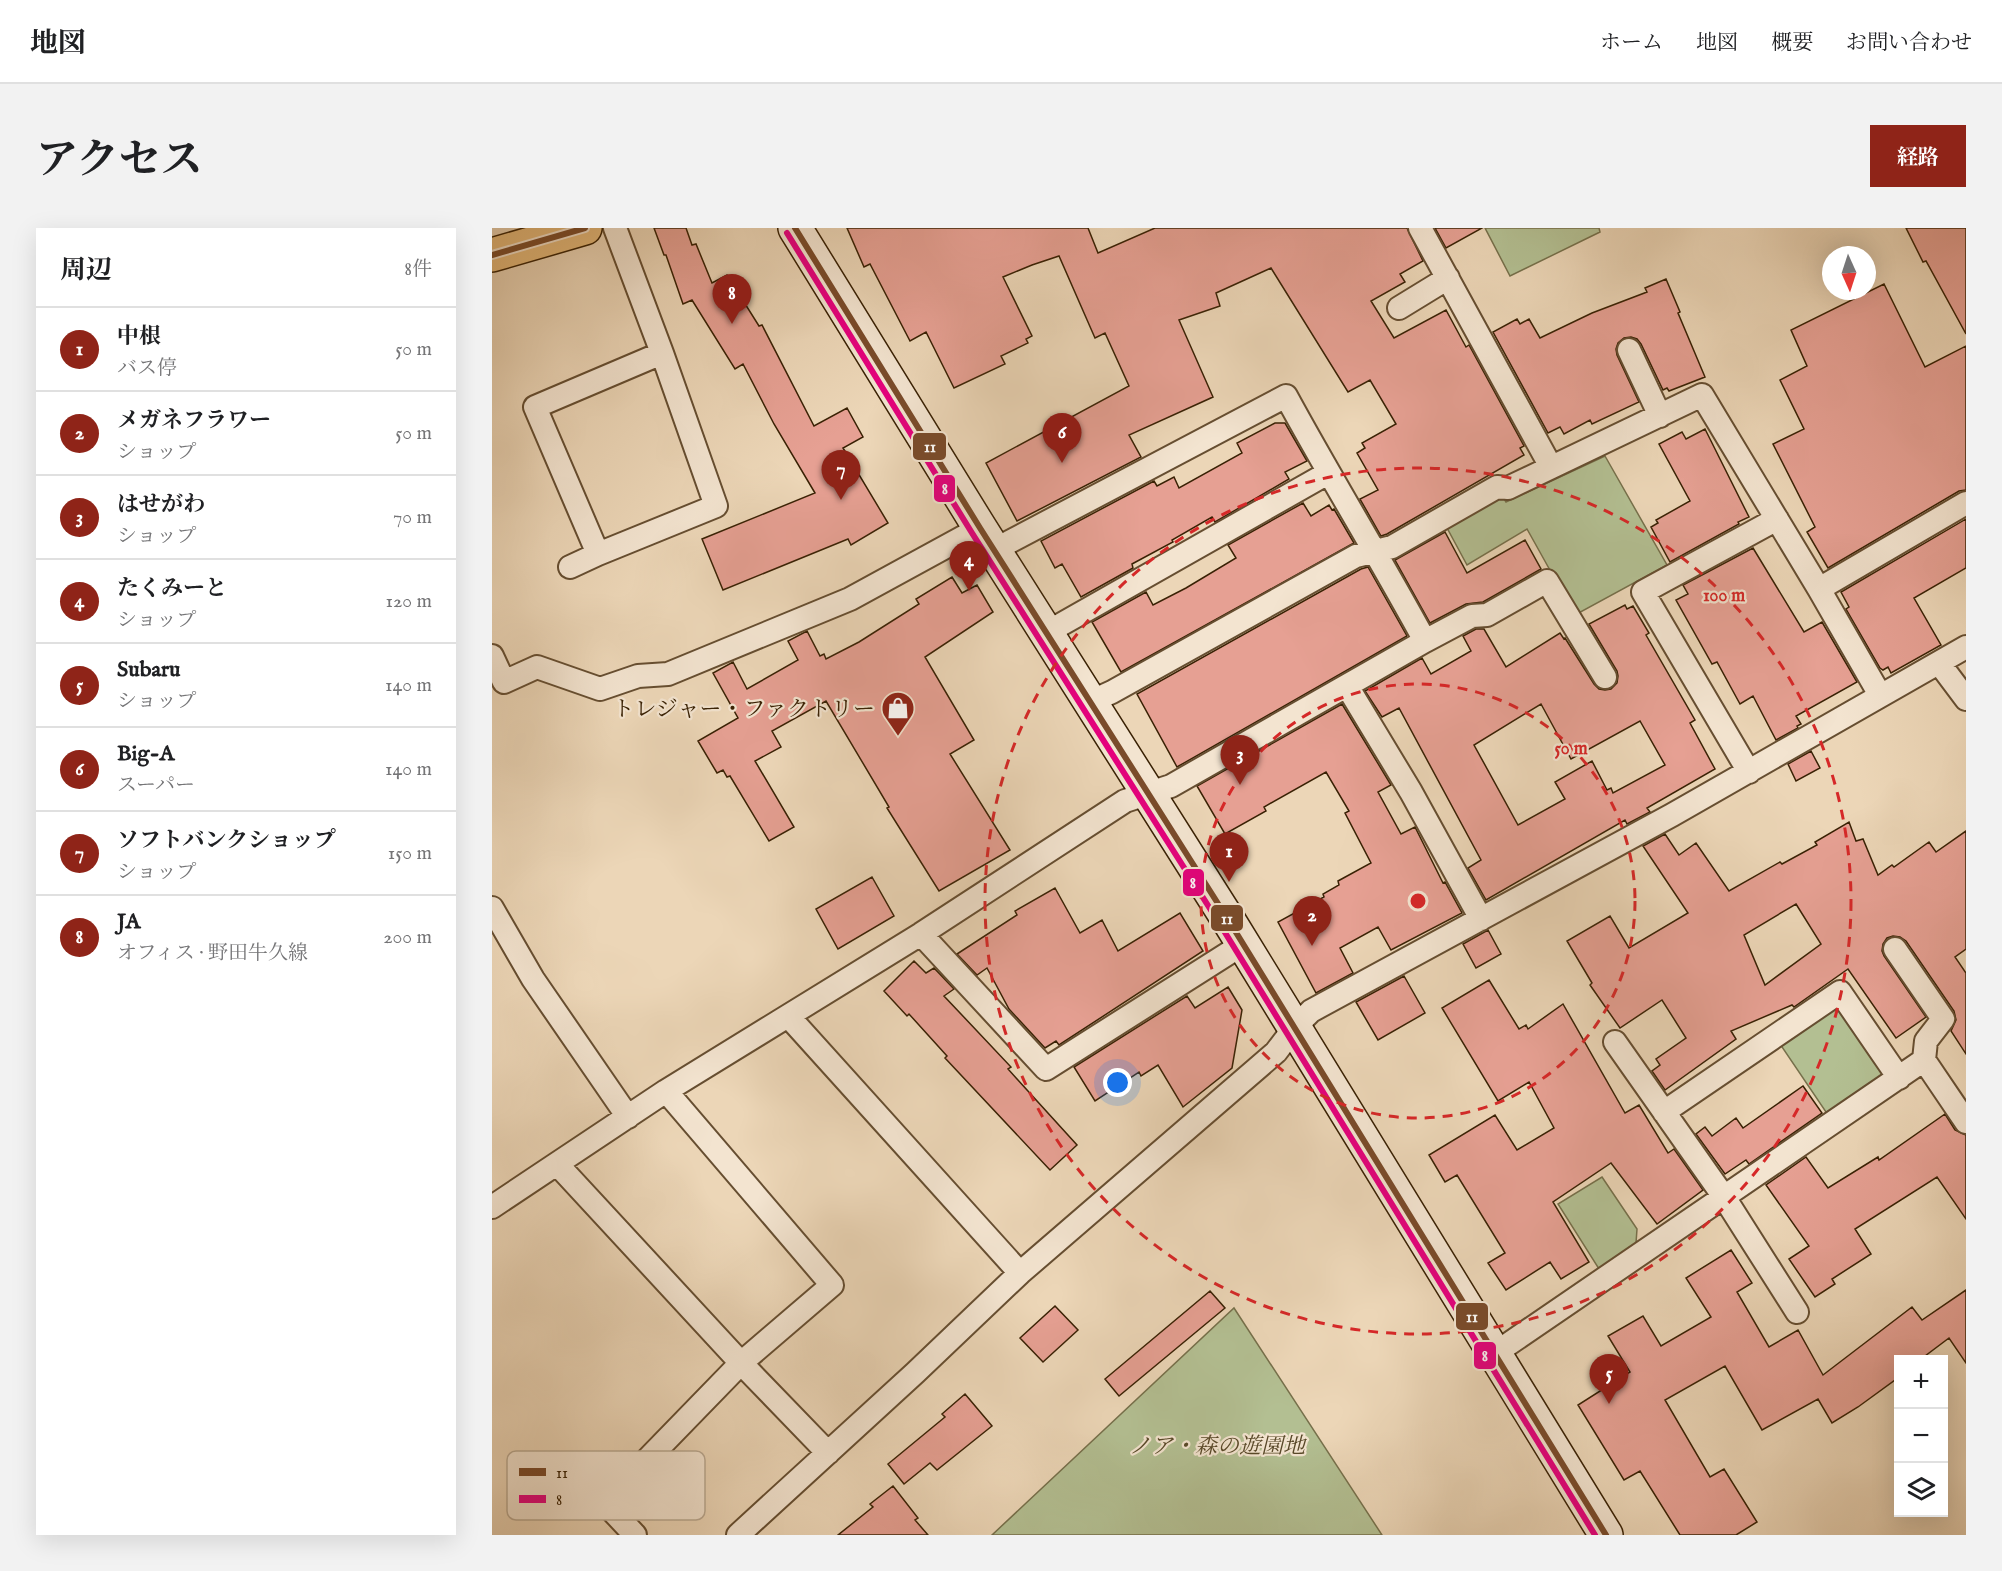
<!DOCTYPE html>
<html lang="ja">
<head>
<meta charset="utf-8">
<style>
  :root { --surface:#fff; --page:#f2f2f2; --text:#202124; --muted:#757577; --line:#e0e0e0; --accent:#8f2418 }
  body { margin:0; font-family:"IM FELL English","Noto Serif JP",serif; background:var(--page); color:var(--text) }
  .controls { position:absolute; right:18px; bottom:18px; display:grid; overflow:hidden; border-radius:0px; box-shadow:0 6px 24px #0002 }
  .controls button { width:54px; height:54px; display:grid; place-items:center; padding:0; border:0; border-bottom:2px solid var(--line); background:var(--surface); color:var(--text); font:30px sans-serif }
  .compass { position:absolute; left:1330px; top:18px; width:54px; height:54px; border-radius:50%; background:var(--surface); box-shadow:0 6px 24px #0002; rotate:177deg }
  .you { position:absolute; left:626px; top:855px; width:21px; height:21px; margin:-15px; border:4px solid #fff; border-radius:50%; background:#1a73e8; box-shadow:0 0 0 9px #1a73e833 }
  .badge { display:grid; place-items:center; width:39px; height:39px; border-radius:50%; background:var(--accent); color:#fff; font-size:20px; font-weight:700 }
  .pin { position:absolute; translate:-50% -50px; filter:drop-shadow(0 2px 3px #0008) }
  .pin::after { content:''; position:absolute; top:32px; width:21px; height:18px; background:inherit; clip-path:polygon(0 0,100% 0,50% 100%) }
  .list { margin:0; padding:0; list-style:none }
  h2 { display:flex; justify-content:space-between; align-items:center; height:78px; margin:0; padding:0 24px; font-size:26px }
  h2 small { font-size:20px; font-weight:400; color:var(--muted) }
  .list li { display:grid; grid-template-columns:39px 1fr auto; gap:18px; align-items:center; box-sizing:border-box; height:84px; padding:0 24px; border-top:2px solid var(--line) }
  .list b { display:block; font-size:22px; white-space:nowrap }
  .list p { margin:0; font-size:20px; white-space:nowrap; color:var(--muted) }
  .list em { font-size:20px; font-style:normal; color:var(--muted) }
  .icon { flex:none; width:33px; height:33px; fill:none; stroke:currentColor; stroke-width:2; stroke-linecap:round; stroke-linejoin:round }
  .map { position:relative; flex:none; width:1474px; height:1307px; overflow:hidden; border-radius:0px }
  header { display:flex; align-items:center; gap:36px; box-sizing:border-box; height:84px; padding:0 30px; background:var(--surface); border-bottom:2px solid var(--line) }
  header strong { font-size:28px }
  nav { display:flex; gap:33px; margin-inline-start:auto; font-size:21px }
  .intro { display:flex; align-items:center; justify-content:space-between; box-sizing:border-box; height:144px; padding:0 36px }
  h1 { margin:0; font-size:42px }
  .button { padding:15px 27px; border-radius:0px; background:var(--accent); color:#fff; font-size:21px; font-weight:700 }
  main { display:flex; gap:36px; padding:0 36px }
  aside { flex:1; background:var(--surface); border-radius:0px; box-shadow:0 6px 24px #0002 }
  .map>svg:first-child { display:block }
  .green { fill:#b3bf92; stroke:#76704b; stroke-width:1.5 }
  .building { fill:#e6a093; stroke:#392104; stroke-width:1.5; fill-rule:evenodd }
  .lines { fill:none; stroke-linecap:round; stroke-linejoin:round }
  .street-casing { stroke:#664e31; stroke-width:26 }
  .secondary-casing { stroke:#392104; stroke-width:36 }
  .primary-casing { stroke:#392104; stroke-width:36 }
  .street { stroke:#f3e4d0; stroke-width:22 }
  .secondary { stroke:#f3e4d0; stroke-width:33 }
  .primary { stroke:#e6bb7c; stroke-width:33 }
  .bus-1-casing { stroke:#f3e4d0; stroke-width:10 }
  .bus-2-casing { stroke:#f3e4d0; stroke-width:10 }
  .bus-1 { stroke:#7a4b2a; stroke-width:6 }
  .bus-2 { stroke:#e5007d; stroke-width:6 }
  .ring { fill:none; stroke:#d62828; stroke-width:3; stroke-dasharray:10 8 }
  .labels { text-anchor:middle; stroke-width:4.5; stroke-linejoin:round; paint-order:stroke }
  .poi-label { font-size:22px; fill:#392104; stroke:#f3e4d0; text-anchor:end }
  .park-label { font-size:22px; font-style:italic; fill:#584828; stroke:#f3e4d0 }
  .key { fill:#f3e4d0; stroke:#bbaa93; stroke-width:1.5 }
  .key-label { font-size:16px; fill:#392104 }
  .centre { fill:#d62828; stroke:#f3e4d0; stroke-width:3 }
  .ring-label { font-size:18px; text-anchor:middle; font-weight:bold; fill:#d62828; stroke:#f3e4d0; stroke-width:4.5; stroke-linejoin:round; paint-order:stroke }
  .line-badge { stroke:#f3e4d0; stroke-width:2 }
  .badge-label { font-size:16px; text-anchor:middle; font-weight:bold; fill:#fff }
</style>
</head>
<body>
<header>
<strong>地図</strong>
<nav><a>ホーム</a><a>地図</a><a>概要</a><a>お問い合わせ</a></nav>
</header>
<div class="intro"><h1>アクセス</h1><a class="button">経路</a></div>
<main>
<aside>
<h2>周辺<small>8件</small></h2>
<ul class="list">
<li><span class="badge">1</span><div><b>中根</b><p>バス停</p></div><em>50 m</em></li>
<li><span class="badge">2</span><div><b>メガネフラワー</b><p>ショップ</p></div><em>50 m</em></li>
<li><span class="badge">3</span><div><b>はせがわ</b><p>ショップ</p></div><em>70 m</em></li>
<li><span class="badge">4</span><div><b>たくみーと</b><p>ショップ</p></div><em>120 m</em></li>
<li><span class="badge">5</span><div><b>Subaru</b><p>ショップ</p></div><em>140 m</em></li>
<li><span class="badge">6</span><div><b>Big-A</b><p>スーパー</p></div><em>140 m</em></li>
<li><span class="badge">7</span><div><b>ソフトバンクショップ</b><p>ショップ</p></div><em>150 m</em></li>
<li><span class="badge">8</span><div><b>JA</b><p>オフィス · 野田牛久線</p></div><em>200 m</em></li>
</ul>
</aside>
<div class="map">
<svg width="1474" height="1307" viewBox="0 0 1474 1307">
  <rect width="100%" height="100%" fill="#ecd6b7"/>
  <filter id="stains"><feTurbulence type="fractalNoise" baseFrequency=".00333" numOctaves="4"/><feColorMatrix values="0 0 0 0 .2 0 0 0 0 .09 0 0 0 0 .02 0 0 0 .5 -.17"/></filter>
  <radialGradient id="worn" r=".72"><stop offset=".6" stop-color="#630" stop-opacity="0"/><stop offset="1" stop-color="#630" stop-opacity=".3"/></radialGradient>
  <path class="green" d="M 993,0 L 1107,0 L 1108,4 L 1018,48 Z
    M 1113,228 L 1175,337 L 1083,387 L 1035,301 L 975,337 L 954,298 L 1009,266 L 1014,274 Z
    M 1340,779 L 1351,780 L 1395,848 L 1336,887 L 1288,816 Z
    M 1110,949 L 1145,1001 L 1144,1015 L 1107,1041 L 1066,976 Z
    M 742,1080 L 890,1307 L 500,1307 Z"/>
  <path class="building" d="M 162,0 L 194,0 L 200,17 L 204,16 L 220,55 L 235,47 L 267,98 L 270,97 L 322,198 L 355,180 L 371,209 L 351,220 L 396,295 L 359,317 L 356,311 L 231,362 L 210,311 L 323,265 L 282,196 L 251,136 L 243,141 L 200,72 L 191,76 L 174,27 L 172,27 Z
    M 355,0 L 596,0 L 606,25 L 663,0 L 915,0 L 931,33 L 908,46 L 913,54 L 879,73 L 902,110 L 954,82 L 974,119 L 977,117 L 1032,218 L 1028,220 L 1032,227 L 895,306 L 889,308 L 868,271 L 886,262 L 865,225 L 873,220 L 870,215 L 904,196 L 878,152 L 856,164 L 779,40 L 724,65 L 728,78 L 687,92 L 721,169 L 637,207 L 649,229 L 525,293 L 494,235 L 637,158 L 613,105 L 603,110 L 567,28 L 540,37 L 511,49 L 540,108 L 534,111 L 536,115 L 509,128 L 513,136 L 462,160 L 434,104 L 418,113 L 378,36 L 372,39 Z
    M 943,0 L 990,0 L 954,20 Z
    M 1414,0 L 1474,0 L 1474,106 L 1434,33 L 1431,34 Z
    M 1174,51 L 1188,84 L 1186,85 L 1213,149 L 1177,163 L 1175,160 L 1171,162 L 1149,116 L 1145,111 L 1139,109 L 1132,110 L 1126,115 L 1124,121 L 1125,127 L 1147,174 L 1100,196 L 1098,192 L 1072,206 L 1068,199 L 1056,205 L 1001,104 L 1025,91 L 1028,96 L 1037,91 L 1048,110 L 1100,85 L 1155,64 L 1153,60 Z
    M 1392,56 L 1433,139 L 1474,118 L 1474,262 L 1467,263 L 1336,340 L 1315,304 L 1323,299 L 1281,216 L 1312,201 L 1288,152 L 1315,138 L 1299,102 Z
    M 783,195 L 793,195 L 815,233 L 793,244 L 797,251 L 723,294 L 720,289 L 680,312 L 681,314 L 640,336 L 641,340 L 589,369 L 570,336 L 563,340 L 549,313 L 662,253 L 665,258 L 682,249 L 687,260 L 750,225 L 745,215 Z
    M 1213,201 L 1257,289 L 1246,294 L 1247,296 L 1178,334 L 1159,299 L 1166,295 L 1164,292 L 1198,273 L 1167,216 L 1190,204 L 1194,211 Z
    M 811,275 L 819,288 L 837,277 L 840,282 L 842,281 L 862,315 L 629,444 L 600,394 L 654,364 L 661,377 L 694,360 L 744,330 L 736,317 Z
    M 1474,291 L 1474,340 L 1422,370 L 1449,417 L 1399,445 L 1396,439 L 1391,442 L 1388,440 L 1354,381 L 1357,379 L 1349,364 Z
    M 953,304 L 975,345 L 1033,312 L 1049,341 L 991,374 L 974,376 L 938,395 L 903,332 Z
    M 1261,320 L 1312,404 L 1330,394 L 1365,454 L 1304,488 L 1309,496 L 1305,498 L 1306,500 L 1284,512 L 1261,468 L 1248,476 L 1225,434 L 1220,436 L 1184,372 L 1196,366 L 1191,357 Z
    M 876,339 L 915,408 L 685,539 L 645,466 L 869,341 Z
    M 460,349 L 470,365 L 485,357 L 501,384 L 433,429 L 482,512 L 458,526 L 518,622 L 447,663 L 395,580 L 397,579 L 334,473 L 280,503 L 289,519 L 263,533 L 302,599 L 277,613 L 238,548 L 235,549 L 231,542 L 225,545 L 206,513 L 246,490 L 221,445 L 241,434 L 255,461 L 306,432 L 296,413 L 315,403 L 328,428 L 332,426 L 334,431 L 367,414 L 427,376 L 424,371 Z
    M 1133,377 L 1135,381 L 1141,378 L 1157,405 L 1154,407 L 1203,492 L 1198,495 L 1223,541 L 1155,580 L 1158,584 L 1135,596 L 1133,592 L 994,672 L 976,640 L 989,632 L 907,480 L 890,489 L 873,463 L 930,430 L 939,446 L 979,423 L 971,408 L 984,401 L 992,401 L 1014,439 L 1068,405 L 1072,411 L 1073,410 L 1102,456 L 1107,461 L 1113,462 L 1119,461 L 1125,455 L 1126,448 L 1125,443 L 1097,396 ZM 1049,476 L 1079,531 L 1148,493 L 1173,537 L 1121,565 L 1119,560 L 1115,562 L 1100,533 L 1063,554 L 1073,571 L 1026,597 L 982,517 Z
    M 850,476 L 899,557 L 886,564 L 909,606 L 923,599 L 951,655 L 953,654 L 970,685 L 899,722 L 886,699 L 848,720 L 861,745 L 824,765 L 786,694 L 832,669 L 831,666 L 847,657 L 846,653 L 879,635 L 853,585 L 857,583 L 834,544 L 772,579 L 774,583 L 733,606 L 705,558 Z
    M 1319,523 L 1328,540 L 1304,553 L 1296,536 Z
    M 1357,594 L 1364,613 L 1371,611 L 1386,647 L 1400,637 L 1402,639 L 1437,614 L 1444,624 L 1474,603 L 1474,721 L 1463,729 L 1474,745 L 1474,826 L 1459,803 L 1464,792 L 1462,783 L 1414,713 L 1408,709 L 1401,708 L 1395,710 L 1391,716 L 1390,723 L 1392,728 L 1434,789 L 1404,810 L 1356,741 L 1302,779 L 1300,777 L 1239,803 L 1244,811 L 1173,862 L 1160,843 L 1168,837 L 1164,831 L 1194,810 L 1170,772 L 1128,800 L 1098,757 L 1100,755 L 1075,713 L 1118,688 L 1137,720 L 1196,685 L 1151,618 L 1173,606 L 1187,627 L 1204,615 L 1237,663 L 1288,634 L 1290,636 L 1325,617 L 1323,614 ZM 1304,676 L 1329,716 L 1273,757 L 1252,707 Z
    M 380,649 L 402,688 L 346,721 L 324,681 Z
    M 563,660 L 588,705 L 610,692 L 626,723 L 688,685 L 711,723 L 567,817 L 564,813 L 553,820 L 517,781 L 495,740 L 485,747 L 465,726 L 525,687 L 523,683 Z
    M 996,702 L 1009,726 L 984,740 L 971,716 Z
    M 422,733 L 434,745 L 442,740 L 462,761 L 452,768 L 519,839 L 516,841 L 585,917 L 558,942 L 453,830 L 455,828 L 417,786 L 415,788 L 392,763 Z
    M 912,748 L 933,785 L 886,812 L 864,774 Z
    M 997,752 L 1027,801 L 1034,797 L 1036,801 L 1071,776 L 1133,885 L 1147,877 L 1176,925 L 1182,921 L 1211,962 L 1165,996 L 1119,935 L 1061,974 L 1097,1034 L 1069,1051 L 1058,1034 L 1014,1062 L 996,1035 L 1013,1025 L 965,947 L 953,954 L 937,927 L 1003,887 L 1025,922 L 1062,900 L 1037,854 L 1006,873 L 950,780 Z
    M 736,759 L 750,782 L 740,840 L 691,879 L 666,837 L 649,848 L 647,844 L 603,873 L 582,839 L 695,768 L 703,780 Z
    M 1311,858 L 1330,885 L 1257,936 L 1254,932 L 1233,946 L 1204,906 L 1213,899 L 1220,908 L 1244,890 L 1251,900 Z
    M 1453,886 L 1463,902 L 1474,907 L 1474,991 L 1445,949 L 1363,1001 L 1379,1026 L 1340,1051 L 1343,1056 L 1323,1069 L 1297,1031 L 1317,1018 L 1274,957 L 1314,929 L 1336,960 L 1386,929 L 1387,932 Z
    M 1239,1022 L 1260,1055 L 1245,1064 L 1277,1119 L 1306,1102 L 1331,1147 L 1420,1079 L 1430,1092 L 1474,1062 L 1474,1135 L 1457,1110 L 1429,1131 L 1407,1131 L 1407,1149 L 1366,1179 L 1340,1195 L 1326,1171 L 1270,1202 L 1233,1138 L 1173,1172 L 1218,1249 L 1232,1241 L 1265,1294 L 1244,1307 L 1188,1307 L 1148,1243 L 1132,1252 L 1086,1177 L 1138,1144 L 1116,1108 L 1151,1088 L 1169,1118 L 1219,1089 L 1194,1050 Z
    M 718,1063 L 733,1080 L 627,1168 L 613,1151 Z
    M 563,1078 L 586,1102 L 551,1134 L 528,1110 Z
    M 473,1166 L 500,1198 L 445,1242 L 438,1235 L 412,1256 L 396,1236 L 453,1189 L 450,1186 Z
    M 401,1258 L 426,1290 L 423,1292 L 436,1307 L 346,1307 L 381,1279 L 378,1276 Z"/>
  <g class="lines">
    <g class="street-casing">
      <path id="street" d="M 123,0 L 170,125 L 224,278 L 106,326 L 43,179 L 170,125
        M 928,0 L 1059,239
        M 907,80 L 956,50
        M 1137,122 L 1168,188
        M 78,339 L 106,326
        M 1327,361 L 1474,275
        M 554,405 L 836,245
        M 933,413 L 980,388 L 995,387 L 1055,353 L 1113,449
        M 0,428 L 12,454 L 45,439 L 108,461 L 146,448 L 176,446 L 358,371 L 488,300
        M 1447,435 L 1474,471
        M 855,458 L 919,564 L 989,691
        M 598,474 L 620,464 L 864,328 L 900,319 L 1005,259 L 1016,260 L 1210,167 L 1327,361 L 1388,467
        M 1257,544 L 1151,364 L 1285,291
        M 0,680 L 41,751 L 136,889
        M 429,706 L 554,841 L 751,716
        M 1403,721 L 1451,791 L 1434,813 L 1432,832
        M 297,789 L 528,1045
        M 1123,814 L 1232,969 L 1305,1084
        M 1172,884 L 1348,764 L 1407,850
        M 65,936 L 249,1135 L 336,1225
        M 0,979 L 174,863 L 429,706 L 633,573 L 679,558 L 933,413 C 888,330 839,251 794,168 L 502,322
        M 1002,1126 L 1432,832 L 1474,894
        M 143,1307 L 113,1275 L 249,1135 L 340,1057 L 174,863
        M 246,1307 L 423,1145 L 528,1045 L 784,824 L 803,799 L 819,783 L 1180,587 L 1474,419"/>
    </g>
    <g class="secondary-casing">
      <path id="secondary" d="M 303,0 L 488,300 L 737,693 L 1114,1307"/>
    </g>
    <g class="primary-casing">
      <path id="primary" d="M 0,27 L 93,0"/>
    </g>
    <use href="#street" class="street"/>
    <use href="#secondary" class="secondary"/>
    <use href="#primary" class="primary"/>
    <g class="bus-1-casing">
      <path id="bus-1" d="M 303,0 L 488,300 L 737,693 L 1114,1307
        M 0,27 L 93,0"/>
    </g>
    <g class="bus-2-casing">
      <path id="bus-2" d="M 295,5 L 480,305 L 729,698 L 1103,1307"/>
    </g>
    <use href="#bus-1" class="bus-1"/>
    <use href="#bus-2" class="bus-2"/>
  </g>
  <g class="ring">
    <circle cx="926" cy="673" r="217"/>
    <circle cx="926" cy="673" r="433"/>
  </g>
  <defs>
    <g id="shop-pin" transform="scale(1.725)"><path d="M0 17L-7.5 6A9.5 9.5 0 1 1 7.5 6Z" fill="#8f2418" stroke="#f3e4d0"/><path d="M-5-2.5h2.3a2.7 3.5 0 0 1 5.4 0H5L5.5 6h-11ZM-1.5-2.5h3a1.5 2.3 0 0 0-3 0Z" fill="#fff"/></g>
  </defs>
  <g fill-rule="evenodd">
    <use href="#shop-pin" x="406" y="480"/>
  </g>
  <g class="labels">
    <g class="poi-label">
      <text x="383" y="488">トレジャー・ファクトリー</text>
    </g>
    <g class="park-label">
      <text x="725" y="1225">ノア・森の遊園地</text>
    </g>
  </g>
  <rect x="15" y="1223" width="198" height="69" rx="9" class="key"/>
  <rect x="27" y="1240" width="27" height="8" fill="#7a4b2a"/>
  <rect x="27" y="1267" width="27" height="8" fill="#e5007d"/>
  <g class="key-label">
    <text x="64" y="1250">11</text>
    <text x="64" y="1277">8</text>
  </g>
  <circle cx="926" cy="673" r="9" class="centre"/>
  <g class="ring-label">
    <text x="1232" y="373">100 m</text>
    <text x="1079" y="526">50 m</text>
  </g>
  <g class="line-badge">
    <rect x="420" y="204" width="35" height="29" rx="6" fill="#7a4b2a"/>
    <rect x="441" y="246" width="23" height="29" rx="6" fill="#e5007d"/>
    <rect x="690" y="640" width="23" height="29" rx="6" fill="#e5007d"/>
    <rect x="718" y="676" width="34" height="28" rx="6" fill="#7a4b2a"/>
    <rect x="963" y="1074" width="34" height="29" rx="6" fill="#7a4b2a"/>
    <rect x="981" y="1113" width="24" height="29" rx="6" fill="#e5007d"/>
  </g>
  <g class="badge-label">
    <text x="438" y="224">11</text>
    <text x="453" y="266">8</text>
    <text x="701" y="660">8</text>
    <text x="735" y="696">11</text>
    <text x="980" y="1094">11</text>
    <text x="993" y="1133">8</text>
  </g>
  <rect width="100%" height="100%" filter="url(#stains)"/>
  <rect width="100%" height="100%" fill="url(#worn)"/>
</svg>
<div class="controls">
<button>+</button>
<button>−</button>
<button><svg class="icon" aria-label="layers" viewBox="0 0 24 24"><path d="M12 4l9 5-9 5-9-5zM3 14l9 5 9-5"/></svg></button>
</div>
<svg class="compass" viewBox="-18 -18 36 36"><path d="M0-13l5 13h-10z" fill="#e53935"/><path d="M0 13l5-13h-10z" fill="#757577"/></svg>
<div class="you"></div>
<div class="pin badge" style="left:737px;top:654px">1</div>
<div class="pin badge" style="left:820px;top:718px">2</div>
<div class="pin badge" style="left:748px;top:557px">3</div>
<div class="pin badge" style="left:477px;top:363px">4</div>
<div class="pin badge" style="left:1117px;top:1176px">5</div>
<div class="pin badge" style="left:570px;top:235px">6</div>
<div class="pin badge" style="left:349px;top:272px">7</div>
<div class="pin badge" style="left:240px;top:96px">8</div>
</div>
</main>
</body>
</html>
